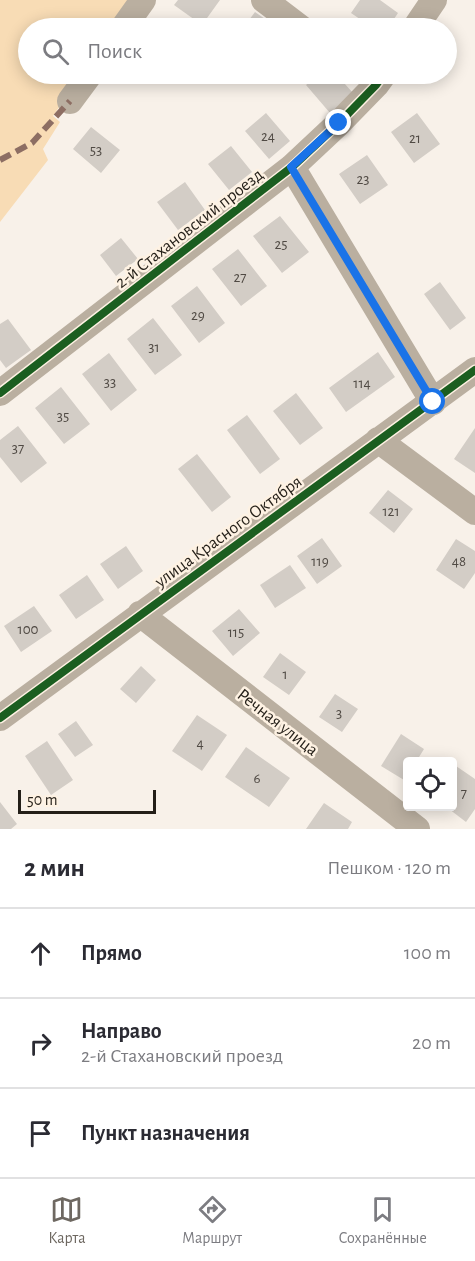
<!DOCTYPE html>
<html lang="ru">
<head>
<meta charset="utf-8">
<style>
  :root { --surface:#fff; --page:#f7f7f7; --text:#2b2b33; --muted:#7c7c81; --line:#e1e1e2; --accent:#6e6861 }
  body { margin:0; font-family:"Alegreya Sans",sans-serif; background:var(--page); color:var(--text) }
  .controls { position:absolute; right:18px; bottom:18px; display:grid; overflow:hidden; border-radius:6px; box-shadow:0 3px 15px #0003 }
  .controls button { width:54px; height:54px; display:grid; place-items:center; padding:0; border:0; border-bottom:2px solid var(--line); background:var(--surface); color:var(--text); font:30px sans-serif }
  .scale { position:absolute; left:18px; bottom:15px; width:138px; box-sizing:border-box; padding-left:6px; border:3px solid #241f18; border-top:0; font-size:16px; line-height:21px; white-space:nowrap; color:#241f18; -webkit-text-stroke:4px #fef2e3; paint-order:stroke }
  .stop { position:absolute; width:18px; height:18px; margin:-14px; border:4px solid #1a73e8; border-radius:50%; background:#fff }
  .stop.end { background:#1a73e8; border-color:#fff; box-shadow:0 2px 6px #0008 }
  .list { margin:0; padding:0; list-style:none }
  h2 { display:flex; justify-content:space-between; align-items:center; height:78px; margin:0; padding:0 24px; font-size:26px }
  h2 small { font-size:20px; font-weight:400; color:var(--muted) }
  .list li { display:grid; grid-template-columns:39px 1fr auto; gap:18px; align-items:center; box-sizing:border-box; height:90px; padding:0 24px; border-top:2px solid var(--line) }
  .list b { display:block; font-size:22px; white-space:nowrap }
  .list p { margin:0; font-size:20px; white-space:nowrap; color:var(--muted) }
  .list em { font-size:20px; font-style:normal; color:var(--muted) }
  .icon { flex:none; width:33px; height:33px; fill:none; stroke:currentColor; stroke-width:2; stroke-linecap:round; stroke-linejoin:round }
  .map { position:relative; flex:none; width:475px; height:829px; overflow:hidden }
  .search { position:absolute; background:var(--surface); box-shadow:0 3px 15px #0003; left:18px; right:18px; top:18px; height:66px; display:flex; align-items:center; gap:15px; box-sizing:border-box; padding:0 21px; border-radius:33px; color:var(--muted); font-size:22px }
  .sheet { height:348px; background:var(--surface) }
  nav { display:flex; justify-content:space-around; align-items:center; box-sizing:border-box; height:84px; border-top:2px solid var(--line); background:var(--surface); font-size:16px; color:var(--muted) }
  nav a { display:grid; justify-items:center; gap:3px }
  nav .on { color:var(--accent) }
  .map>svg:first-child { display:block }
  .green { fill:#f8dcb5 }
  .building { fill:#d3cdc6 }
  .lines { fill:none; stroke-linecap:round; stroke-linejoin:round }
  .minor { stroke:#baafa0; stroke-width:26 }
  .quiet { stroke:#8d6e63; stroke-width:6; stroke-dasharray:12 6; stroke-linecap:butt }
  .cycleway-casing { stroke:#fef2e3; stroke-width:11 }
  .cycleway { stroke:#1b5e20; stroke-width:8 }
  .route { stroke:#1a73e8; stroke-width:8 }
  .labels { text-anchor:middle; stroke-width:5; stroke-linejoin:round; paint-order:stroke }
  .number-label { font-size:15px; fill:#504a44 }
  .street-label { font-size:18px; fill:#241f18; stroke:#fef2e3 }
</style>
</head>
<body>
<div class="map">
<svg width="475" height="829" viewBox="0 0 475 829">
  <rect width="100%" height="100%" fill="#f8f1e9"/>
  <path class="green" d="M 0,0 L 132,0 L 113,28 L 28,28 L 28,74 L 82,74 L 53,116 L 60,122 L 43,149 L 48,160 L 0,222 Z"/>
  <path class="building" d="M 178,0 L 220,0 L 202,25 L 174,5 Z
    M 360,0 L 380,0 L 398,13 L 388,28 L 373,28 L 351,13 Z
    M 255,12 L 278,28 L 243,28 Z
    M 153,74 L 168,74 L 162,81 Z
    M 319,74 L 336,74 L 353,93 L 330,113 L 306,85 Z
    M 266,113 L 290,141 L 269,159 L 245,131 Z
    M 417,113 L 440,144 L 414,163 L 391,132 Z
    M 91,127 L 120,150 L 101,173 L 73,149 Z
    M 231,146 L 252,172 L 229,190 L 208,164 Z
    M 367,155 L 388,185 L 360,204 L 339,174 Z
    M 185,182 L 205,210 L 178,230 L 157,202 Z
    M 280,216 L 309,252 L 282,273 L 253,236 Z
    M 121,238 L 138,259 L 116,276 L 100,255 Z
    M 238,249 L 267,286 L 241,306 L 212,269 Z
    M 440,282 L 466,318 L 450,330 L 424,294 Z
    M 197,286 L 225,323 L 199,343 L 171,306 Z
    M 153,318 L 182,355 L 155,375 L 127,339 Z
    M 8,319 L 31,350 L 6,368 L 0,360 L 0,324 Z
    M 378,352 L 395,377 L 346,412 L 329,388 Z
    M 109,353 L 137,390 L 111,411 L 82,374 Z
    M 61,387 L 90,424 L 64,444 L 35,408 Z
    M 296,393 L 323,428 L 300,445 L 273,411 Z
    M 247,415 L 280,459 L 260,474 L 227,430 Z
    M 18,426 L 47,463 L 21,483 L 0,457 L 0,440 Z
    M 475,428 L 475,473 L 454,459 Z
    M 197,454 L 231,497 L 212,512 L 178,469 Z
    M 388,490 L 413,509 L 394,533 L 369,513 Z
    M 322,538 L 342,566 L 317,584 L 297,556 Z
    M 456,539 L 475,551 L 475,573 L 464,589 L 436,570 Z
    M 126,546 L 143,571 L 118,589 L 100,564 Z
    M 290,565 L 306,588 L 275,608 L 260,585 Z
    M 87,575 L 104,600 L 76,619 L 59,595 Z
    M 34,606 L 52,631 L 21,652 L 4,626 Z
    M 239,609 L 260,633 L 233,656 L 212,631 Z
    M 280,653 L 306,672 L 289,695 L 263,677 Z
    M 141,666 L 156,680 L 136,703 L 120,689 Z
    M 335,694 L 358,709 L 342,732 L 319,717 Z
    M 197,715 L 227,735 L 202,771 L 172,751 Z
    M 76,721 L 93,745 L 75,757 L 58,734 Z
    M 401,734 L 424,749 L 416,762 L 408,762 L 408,774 L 404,780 L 381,766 Z
    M 47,741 L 73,780 L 51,795 L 25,756 Z
    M 246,747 L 290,778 L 269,807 L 225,777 Z
    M 456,766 L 475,779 L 475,809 L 466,822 L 445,806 L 452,806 L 452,771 Z
    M 0,802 L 17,824 L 11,829 L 0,829 Z
    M 324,803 L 352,822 L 348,829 L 306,829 Z"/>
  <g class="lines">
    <path class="minor" d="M 264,0 L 301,28
      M 123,28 L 143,0
      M 415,28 L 434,0
      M 70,101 L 90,74
      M 292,167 L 433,402
      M 0,393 L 292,167 L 339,123 L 376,85 L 384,74
      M 378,440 L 475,512
      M 140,614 L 417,829
      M 0,718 L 475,370"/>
    <path class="quiet" d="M 0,160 L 32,143 L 70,101"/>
    <g class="cycleway-casing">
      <path id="cycleway" d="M 0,393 L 292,167 L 339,123 L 376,85 L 384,74
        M 0,718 L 475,370"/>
    </g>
    <use href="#cycleway" class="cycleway"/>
  </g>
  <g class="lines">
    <path class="route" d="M 339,123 L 291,167 L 433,402"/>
  </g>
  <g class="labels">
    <g class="number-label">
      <text x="268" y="141">24</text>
      <text x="415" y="143">21</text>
      <text x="96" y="155">53</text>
      <text x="363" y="184">23</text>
      <text x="281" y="249">25</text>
      <text x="240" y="282">27</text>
      <text x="198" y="320">29</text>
      <text x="154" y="352">31</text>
      <text x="110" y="387">33</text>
      <text x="362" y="388">114</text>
      <text x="63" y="421">35</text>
      <text x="18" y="453">37</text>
      <text x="391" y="516">121</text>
      <text x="320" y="566">119</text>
      <text x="459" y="566">48</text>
      <text x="28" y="634">100</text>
      <text x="236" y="637">115</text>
      <text x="285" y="679">1</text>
      <text x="339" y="718">3</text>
      <text x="200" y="748">4</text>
      <text x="257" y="783">6</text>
      <text x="464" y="798">7</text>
    </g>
    <g class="street-label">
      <text transform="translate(189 228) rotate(-38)" y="6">2-й Стахановский проезд</text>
      <text transform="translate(228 531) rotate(-36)" y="6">улица Красного Октября</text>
      <text transform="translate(278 722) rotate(38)" y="6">Речная улица</text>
    </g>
  </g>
</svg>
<div class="controls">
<button><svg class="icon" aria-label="locate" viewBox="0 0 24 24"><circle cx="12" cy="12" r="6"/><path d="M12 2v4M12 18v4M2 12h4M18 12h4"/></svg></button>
</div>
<div class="scale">50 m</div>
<div class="stop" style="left:433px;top:402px"></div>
<div class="stop end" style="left:339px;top:123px"></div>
<div class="search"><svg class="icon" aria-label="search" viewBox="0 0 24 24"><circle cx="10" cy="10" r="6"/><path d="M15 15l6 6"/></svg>Поиск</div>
</div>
<section class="sheet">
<h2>2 мин<small>Пешком · 120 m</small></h2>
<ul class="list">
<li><svg class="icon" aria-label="ahead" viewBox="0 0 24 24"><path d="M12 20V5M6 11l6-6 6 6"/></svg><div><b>Прямо</b></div><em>100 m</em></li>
<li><svg class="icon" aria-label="right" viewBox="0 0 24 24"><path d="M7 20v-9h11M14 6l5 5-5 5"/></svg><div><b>Направо</b><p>2-й Стахановский проезд</p></div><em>20 m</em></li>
<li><svg class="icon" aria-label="arrive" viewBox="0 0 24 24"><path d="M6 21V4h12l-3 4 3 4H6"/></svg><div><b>Пункт назначения</b></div></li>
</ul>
</section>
<nav>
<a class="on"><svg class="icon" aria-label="map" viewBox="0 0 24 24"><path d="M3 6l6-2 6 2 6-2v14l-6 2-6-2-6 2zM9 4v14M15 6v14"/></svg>Карта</a>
<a><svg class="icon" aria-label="directions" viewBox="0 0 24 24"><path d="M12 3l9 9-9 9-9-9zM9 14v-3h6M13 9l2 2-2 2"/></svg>Маршрут</a>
<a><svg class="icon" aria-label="saved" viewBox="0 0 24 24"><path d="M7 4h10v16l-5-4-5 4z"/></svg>Сохранённые</a>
</nav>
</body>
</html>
